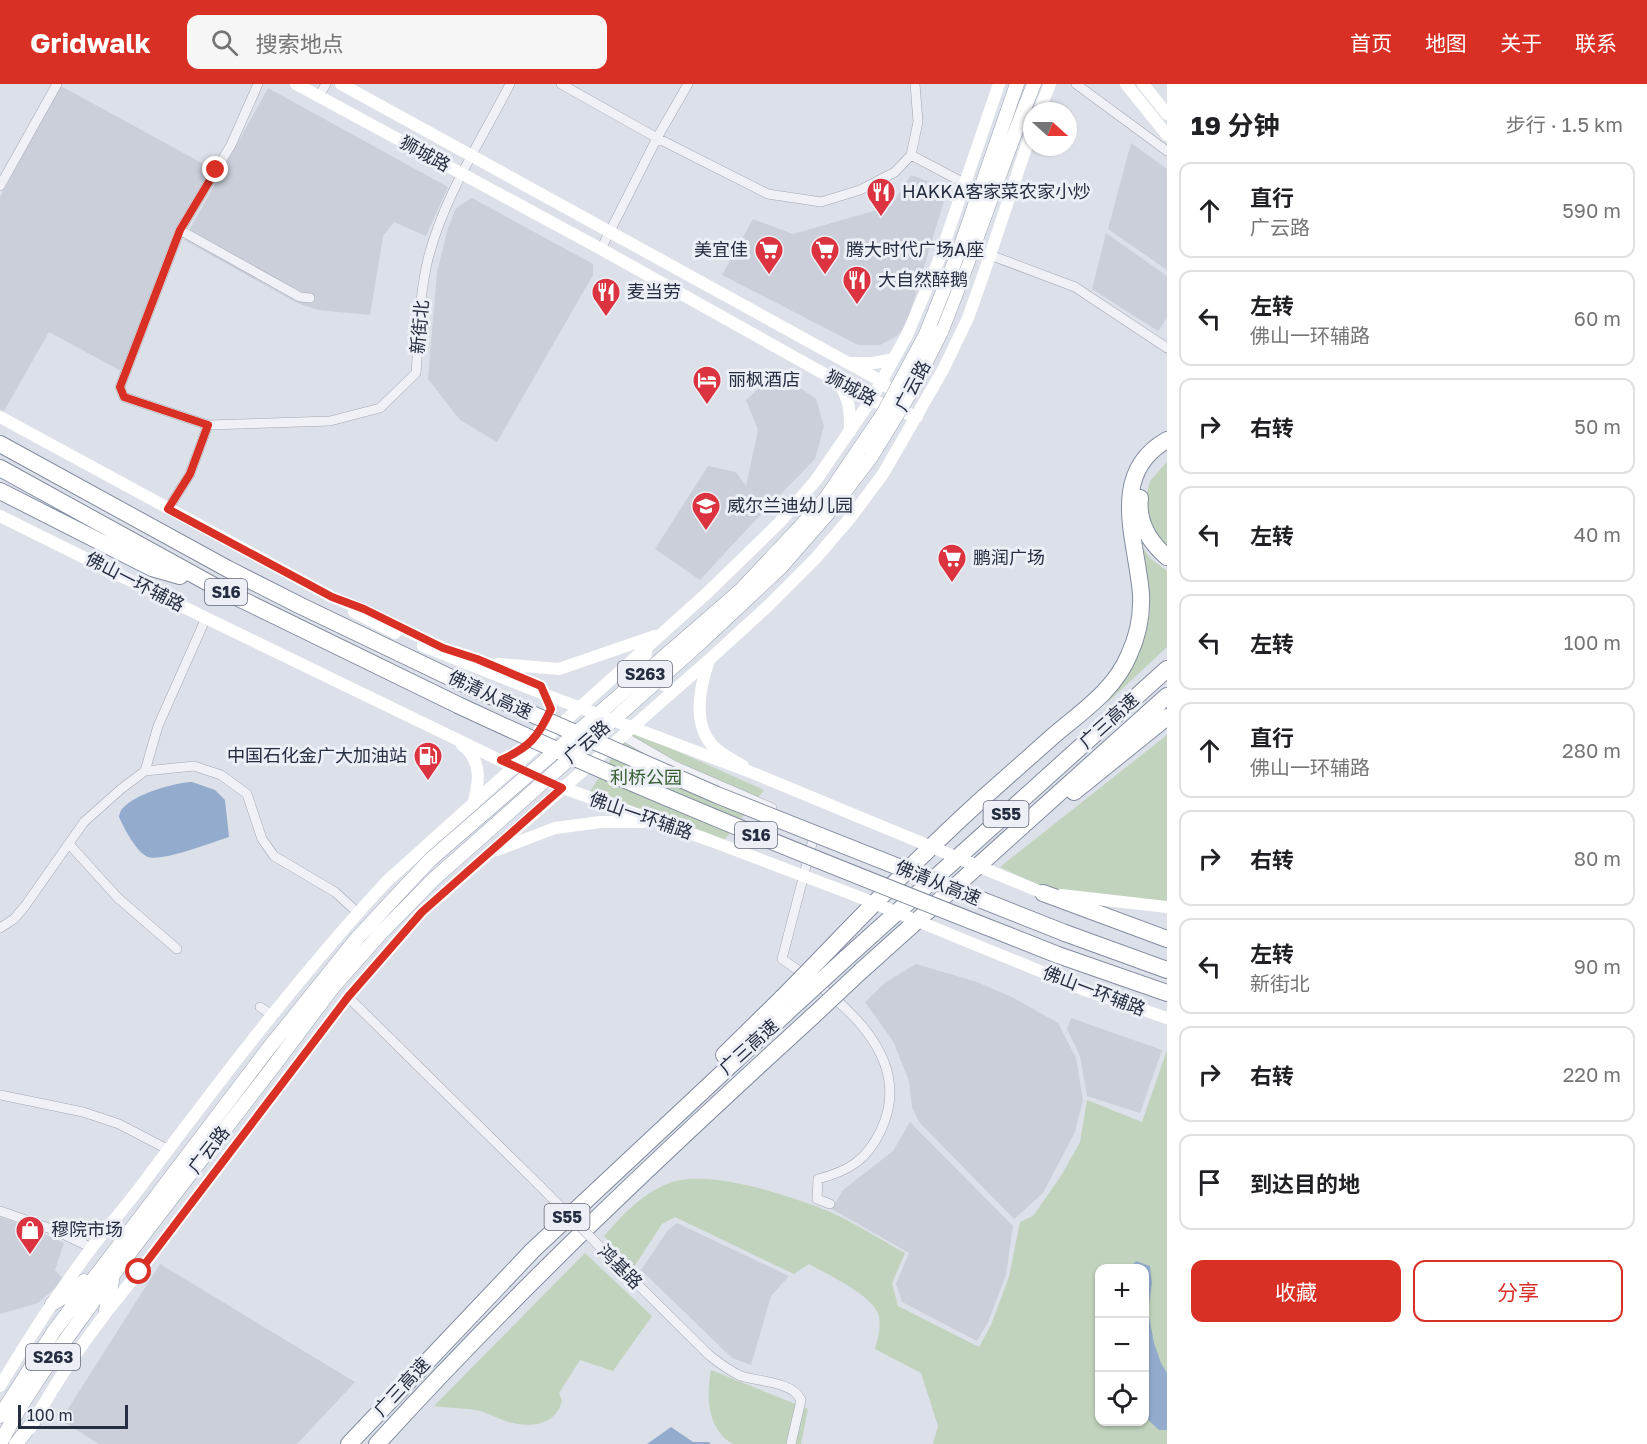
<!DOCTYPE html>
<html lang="zh">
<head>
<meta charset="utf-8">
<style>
  :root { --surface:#fff; --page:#f6f6f6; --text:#202124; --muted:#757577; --line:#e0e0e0; --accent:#d93025 }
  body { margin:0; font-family:"Golos Text","Noto Sans SC",sans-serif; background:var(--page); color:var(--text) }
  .controls { position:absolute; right:18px; bottom:18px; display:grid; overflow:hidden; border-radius:12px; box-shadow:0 2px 4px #0004 }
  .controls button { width:54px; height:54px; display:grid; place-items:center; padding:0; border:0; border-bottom:2px solid var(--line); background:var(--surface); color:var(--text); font:30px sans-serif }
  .compass { position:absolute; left:1023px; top:18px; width:54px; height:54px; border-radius:50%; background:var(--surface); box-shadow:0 2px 4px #0004; rotate:111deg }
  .scale { position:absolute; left:18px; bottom:15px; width:110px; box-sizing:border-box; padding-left:6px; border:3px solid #252d40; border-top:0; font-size:16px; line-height:21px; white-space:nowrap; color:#252d40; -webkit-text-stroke:4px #eceff6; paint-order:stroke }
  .stop { position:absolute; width:18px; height:18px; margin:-14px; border:4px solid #d93025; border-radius:50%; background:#fff }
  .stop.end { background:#d93025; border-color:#fff; box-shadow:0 2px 6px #0008 }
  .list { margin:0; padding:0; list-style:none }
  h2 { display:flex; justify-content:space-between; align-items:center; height:78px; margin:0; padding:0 24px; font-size:26px }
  h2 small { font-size:20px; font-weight:400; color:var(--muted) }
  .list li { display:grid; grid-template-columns:39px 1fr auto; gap:18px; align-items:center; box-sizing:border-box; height:96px; margin:0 12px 12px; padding:0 12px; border:2px solid var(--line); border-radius:12px }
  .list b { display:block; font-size:22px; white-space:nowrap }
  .list p { margin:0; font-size:20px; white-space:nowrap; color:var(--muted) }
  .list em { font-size:20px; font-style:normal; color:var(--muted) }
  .actions { display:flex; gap:12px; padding:18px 24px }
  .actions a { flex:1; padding:14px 0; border:2px solid var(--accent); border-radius:12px; text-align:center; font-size:21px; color:var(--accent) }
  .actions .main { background:var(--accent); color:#fff }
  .icon { flex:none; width:33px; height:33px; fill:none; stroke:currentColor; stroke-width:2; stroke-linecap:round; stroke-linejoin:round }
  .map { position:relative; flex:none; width:1167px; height:1360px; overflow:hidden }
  header { display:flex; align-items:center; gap:36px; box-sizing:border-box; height:84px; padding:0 30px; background:var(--accent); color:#fff }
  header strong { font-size:28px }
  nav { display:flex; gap:33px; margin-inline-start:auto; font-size:21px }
  .search { width:420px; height:54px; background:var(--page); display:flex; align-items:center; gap:15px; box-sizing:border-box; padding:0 21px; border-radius:12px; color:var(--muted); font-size:22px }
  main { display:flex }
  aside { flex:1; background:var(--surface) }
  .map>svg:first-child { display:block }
  .built { fill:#cacfda }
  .green { fill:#c1d3bd; fill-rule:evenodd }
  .water { fill:#93abcc }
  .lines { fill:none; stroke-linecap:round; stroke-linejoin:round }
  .street-casing { stroke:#a1a7b2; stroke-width:10 }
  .primary-casing { stroke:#9ba3b5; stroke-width:15 }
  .highway-casing { stroke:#828ca0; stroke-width:18 }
  .street { stroke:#f0f1f6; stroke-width:9 }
  .secondary { stroke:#fff; stroke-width:12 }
  .primary { stroke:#fff; stroke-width:14 }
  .highway { stroke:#fff; stroke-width:16 }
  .street-bridge-casing { stroke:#a1a7b2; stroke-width:10; stroke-linecap:butt }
  .primary-bridge-casing { stroke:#9ba3b5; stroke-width:15; stroke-linecap:butt }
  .highway-bridge-casing { stroke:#828ca0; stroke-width:18; stroke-linecap:butt }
  .street-bridge { stroke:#f0f1f6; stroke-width:9 }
  .secondary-bridge { stroke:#fff; stroke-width:12 }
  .primary-bridge { stroke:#fff; stroke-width:14 }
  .highway-bridge { stroke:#fff; stroke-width:16 }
  .route { stroke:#d93025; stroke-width:8 }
  .labels { text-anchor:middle; stroke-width:6; stroke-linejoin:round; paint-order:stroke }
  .shield { fill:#eceff6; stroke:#616777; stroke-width:1.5 }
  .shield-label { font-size:16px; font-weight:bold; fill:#252d40 }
  .street-label { font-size:18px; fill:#252d40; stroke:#eceff6 }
  .poi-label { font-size:18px; fill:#252d40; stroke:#eceff6; text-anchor:start }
  .park-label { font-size:18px; fill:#365d30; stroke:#eceff6 }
</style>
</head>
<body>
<header>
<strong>Gridwalk</strong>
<div class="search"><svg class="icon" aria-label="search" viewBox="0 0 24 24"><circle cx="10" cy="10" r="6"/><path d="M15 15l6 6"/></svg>搜索地点</div>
<nav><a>首页</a><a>地图</a><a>关于</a><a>联系</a></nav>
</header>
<main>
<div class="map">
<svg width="1167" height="1360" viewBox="0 0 1167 1360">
  <rect width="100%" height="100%" fill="#dce0e8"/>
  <path class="built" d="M 61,2 L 211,84 L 175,144 L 121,287 L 49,248 L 4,327 L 0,325 L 0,113 Z
    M 268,4 L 448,103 L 426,152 L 394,138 L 383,152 L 370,231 L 318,226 L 297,219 L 184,156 Z
    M 1131,59 L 1167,85 L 1167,186 L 1108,145 Z
    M 911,91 L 948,104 L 907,239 L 897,252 L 880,261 L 858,261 L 722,191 L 753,135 L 793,150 L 891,122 Z
    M 472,114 L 593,180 L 593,191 L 497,358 L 460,336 L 428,295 L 437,188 L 448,144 L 456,124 Z
    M 1106,149 L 1167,192 L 1167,234 L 1158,247 L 1092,205 Z
    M 777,288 L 816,315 L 824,342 L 815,375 L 765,426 L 751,410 L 763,428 L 700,496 L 655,465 L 708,382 L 736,388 L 746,402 L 758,346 L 746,316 Z
    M 916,880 L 977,898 L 1014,914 L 1058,939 L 1076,974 L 1083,1016 L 1075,1048 L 1043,1109 L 1014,1135 L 919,1038 L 912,1023 L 909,997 L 893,957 L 865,918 L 886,898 Z
    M 1071,934 L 1162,966 L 1140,1029 L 1087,1012 L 1080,972 L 1067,945 Z
    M 910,1038 L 1013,1142 L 1006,1191 L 988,1238 L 977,1257 L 902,1218 L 896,1200 L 909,1169 L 832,1125 L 843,1106 L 893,1067 Z
    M 0,1133 L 27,1142 L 64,1159 L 55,1186 L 64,1196 L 38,1219 L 0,1230 Z
    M 677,1139 L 789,1192 L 771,1212 L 751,1281 L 732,1274 L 641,1186 L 668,1146 Z
    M 160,1180 L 355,1298 L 297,1360 L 99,1360 L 61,1336 Z"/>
  <path class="green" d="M 1167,378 L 1167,464 L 1153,451 L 1146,413 L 1150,397 Z
    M 1138,457 L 1151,475 L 1167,487 L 1167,563 L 1107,619 C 1112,609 1122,602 1127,593 C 1156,538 1155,516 1138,457 Z
    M 630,646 L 764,706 L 718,764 L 589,709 Z
    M 1167,651 L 1167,818 L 1047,805 L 1000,783 Z
    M 1167,966 L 1167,1360 L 933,1360 L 938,1342 L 921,1289 L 875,1265 C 878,1254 881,1244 879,1232 C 874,1212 827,1190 809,1180 L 794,1190 L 675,1133 L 662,1140 L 634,1183 L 604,1152 C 624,1130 639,1112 667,1100 C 706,1083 790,1112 828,1127 C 854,1138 879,1155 905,1169 L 892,1199 L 898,1222 L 979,1263 L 991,1241 L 1009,1193 L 1020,1138 L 1033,1132 L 1061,1092 L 1080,1058 L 1087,1016 L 1142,1038 ZM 1100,1184 L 1144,1184 L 1144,1338 L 1100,1338 Z
    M 585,1169 L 652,1232 L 613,1287 L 580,1276 L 559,1309 L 562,1317 C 556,1338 538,1343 517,1340 C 503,1338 490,1329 476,1326 C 463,1324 448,1324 434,1322 Z
    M 711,1286 L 808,1325 L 801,1360 L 733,1360 C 707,1345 706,1313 711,1286 Z"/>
  <path class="water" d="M 192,698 L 215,706 L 225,716 L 229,753 C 213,758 162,778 148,773 C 136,768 124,744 119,733 C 119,731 121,725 123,724 C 135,710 173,699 192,698 Z
    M 1136,1177 L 1150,1182 L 1152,1199 L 1148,1227 L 1154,1259 L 1161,1279 L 1167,1289 L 1167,1346 L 1159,1346 L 1145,1333 L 1144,1184 L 1130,1184 Z
    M 671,1343 L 693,1358 L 709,1358 L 711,1360 L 647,1360 Z"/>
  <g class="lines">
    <g class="street-casing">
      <path id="street" d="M 258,0 L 231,61 L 180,146 L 120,303 L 124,313 L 208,341 L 330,337 L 380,324 L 416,289 C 419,251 419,212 428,175 C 444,112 481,57 510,0
        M 561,0 L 657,54 L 768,110 L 821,118 L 860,106 L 895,88 L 911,71 L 918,38 L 915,0
        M 1076,0 L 1167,67
        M 319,12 L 326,0
        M 911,71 L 966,100
        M 0,102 L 57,0
        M 180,146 L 300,213 L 310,214
        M 601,165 L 657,54 L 688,0
        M 990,171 L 1075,203 L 1167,264
        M 168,425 L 190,390 L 208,341
        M 623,652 L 673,681 L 772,724
        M 145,687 L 194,682 L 221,691 L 247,710 L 262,755 L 274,772 L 335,808 L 358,829
        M 815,748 L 782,875 C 836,912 917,970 881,1046 C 867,1076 849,1087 818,1095 L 817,1115 L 830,1120
        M 69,760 L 118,814 L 177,865
        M 0,844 L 14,835 L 25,822 L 84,738 L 121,705 L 145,687 L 158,642 L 206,534
        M 348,913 L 540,1102
        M 260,923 L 273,932
        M 0,1011 L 83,1028 L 119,1040 L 167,1065
        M 0,1127 L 54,1146 L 92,1164
        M 608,1171 L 709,1271 C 719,1279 729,1287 741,1292 C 759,1298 792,1297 801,1316 L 791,1360"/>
    </g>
    <g class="primary-casing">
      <path id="primary" d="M 959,167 L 1017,0
        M 941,248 C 974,166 1001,82 1034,0
        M 52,1220 L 69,1210 L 84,1197
        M 106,1227 L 112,1197
        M 0,1332 L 54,1247 L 268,965
        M 0,1360 C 27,1306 63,1260 98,1211 C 156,1133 217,1056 276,979
        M 16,1360 L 34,1337"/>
    </g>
    <g class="highway-casing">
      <path id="highway" d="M 0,360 L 228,485 L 301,522 L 468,602
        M 0,384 L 216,503 L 458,621
        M 0,407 L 152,484 L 180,492
        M 1140,414 C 1137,437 1149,458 1167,473
        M 1074,708 L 1167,633
        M 1043,809 L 1167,855
        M 1065,849 L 1167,886
        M 1058,871 L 1167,909
        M 823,872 C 874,819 926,766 981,716 C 1005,695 1028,674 1052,653 C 1081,628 1114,607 1129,571 C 1138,552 1142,531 1141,510 C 1137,457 1107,390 1167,356
        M 845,875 L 1167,585
        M 861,887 L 1167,612
        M 724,971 L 783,913
        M 349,1360 L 533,1166 L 797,919
        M 377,1360 C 514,1209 663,1069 814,931"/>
    </g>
    <use href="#street" class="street"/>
    <path class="secondary" d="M 296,0 L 601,165 L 871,316 L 917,333
      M 341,0 L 881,297 L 887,303
      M 1126,0 L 1167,51
      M 1143,0 L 1167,30
      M 1039,27 L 1050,0
      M 850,279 L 874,279 L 894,275
      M 839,299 C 850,317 850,326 850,348
      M 0,333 L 332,513 L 364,526 L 443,564 L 477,575 L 541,602 L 551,625 C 538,653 530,663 501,676
      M 0,432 L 206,534 L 514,683 L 563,704 L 709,756
      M 354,528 L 395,549
      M 647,563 C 641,586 653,600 676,605
      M 709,576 C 700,602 692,638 712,661 C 720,670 733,676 743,682
      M 498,580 L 559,585 L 655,552
      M 462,661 C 483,676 479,700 473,721
      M 497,766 L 555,744 L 601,738 L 643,738
      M 1061,811 L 1167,823
      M 1047,890 L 1082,905 L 1167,934
      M 0,1302 C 29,1254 59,1207 93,1162 C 110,1140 128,1120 144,1098 C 221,995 300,891 387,797 L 706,510 L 779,439 L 816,396 L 871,316 L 907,251 L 938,178 L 999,0
      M 30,1345 C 60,1288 98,1237 139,1188 L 348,913 L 422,828 L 710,575 L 768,522 L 815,475 L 851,433 L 883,390 L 944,284 L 968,234 L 985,186 L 1032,46"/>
    <use href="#primary" class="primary"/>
    <use href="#highway" class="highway"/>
    <g class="street-bridge-casing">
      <path id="street-bridge" d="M 540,1102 L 608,1171"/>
    </g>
    <g class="primary-bridge-casing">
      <path id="primary-bridge" d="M 268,965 L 358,853 L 430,776 L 741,506 L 801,442 L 826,414 L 883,330 L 926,250 L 959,167
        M 276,979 L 333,903 L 380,850 L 434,795 L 700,559 L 781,483 L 829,428 L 871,373 L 910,309 L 941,248"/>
    </g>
    <g class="highway-bridge-casing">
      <path id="highway-bridge" d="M 468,602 L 717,711 L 1065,849
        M 458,621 C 654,713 856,791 1058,871
        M 783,913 L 823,872
        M 797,919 L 845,875
        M 814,931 L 861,887"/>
    </g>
    <use href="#street-bridge" class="street-bridge"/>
    <path class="secondary-bridge" d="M 423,562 L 549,612 L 753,689 L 1043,809
      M 709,756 L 854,811 L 1047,890"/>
    <use href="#primary-bridge" class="primary-bridge"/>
    <use href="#highway-bridge" class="highway-bridge"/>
  </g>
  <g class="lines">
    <path class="route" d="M 139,1188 L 348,913 L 422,828 L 562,704 L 501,676 C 530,663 538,653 551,625 L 541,602 L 477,575 L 443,564 L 364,525 L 332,513 L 168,425 L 190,390 L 208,341 L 124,313 L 120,303 L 180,146 L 216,86"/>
  </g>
  <defs>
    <g id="restaurant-pin" transform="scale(1.5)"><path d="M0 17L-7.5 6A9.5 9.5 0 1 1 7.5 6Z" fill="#dc3340" stroke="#eceff6"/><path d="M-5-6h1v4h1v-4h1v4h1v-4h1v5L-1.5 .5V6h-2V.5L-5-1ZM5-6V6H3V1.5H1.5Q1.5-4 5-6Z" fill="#fff"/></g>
    <g id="supermarket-pin" transform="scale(1.5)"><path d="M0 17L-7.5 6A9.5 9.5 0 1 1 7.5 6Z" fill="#dc3340" stroke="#eceff6"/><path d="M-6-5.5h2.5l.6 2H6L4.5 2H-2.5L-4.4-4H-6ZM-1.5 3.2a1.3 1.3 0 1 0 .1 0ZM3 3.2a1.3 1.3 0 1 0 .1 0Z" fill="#fff"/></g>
    <g id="hotel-pin" transform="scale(1.5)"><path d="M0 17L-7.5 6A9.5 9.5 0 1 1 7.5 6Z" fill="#dc3340" stroke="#eceff6"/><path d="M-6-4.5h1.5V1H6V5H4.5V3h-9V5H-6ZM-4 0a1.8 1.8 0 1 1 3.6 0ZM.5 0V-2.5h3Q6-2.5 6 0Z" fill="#fff"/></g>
    <g id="school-pin" transform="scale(1.5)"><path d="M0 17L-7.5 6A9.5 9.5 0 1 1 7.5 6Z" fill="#dc3340" stroke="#eceff6"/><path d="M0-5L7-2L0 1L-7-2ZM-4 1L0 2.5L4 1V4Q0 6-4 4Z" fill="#fff"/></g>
    <g id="fuel-pin" transform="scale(1.5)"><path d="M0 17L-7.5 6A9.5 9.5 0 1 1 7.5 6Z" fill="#dc3340" stroke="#eceff6"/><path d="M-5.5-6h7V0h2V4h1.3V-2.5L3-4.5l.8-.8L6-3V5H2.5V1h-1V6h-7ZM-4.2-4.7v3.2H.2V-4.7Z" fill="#fff"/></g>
    <g id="shop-pin" transform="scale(1.5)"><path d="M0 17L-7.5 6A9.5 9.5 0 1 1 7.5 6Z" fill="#dc3340" stroke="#eceff6"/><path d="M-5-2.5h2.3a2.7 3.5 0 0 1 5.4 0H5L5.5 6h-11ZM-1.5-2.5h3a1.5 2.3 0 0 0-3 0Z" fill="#fff"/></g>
  </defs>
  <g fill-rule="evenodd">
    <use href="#restaurant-pin" x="881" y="108"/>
    <use href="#supermarket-pin" x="769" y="166"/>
    <use href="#supermarket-pin" x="825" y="166"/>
    <use href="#restaurant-pin" x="857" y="196"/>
    <use href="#restaurant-pin" x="606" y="208"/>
    <use href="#hotel-pin" x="707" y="296"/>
    <use href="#school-pin" x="706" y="422"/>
    <use href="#supermarket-pin" x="952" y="474"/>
    <use href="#fuel-pin" x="428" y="672"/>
    <use href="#shop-pin" x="30" y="1146"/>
  </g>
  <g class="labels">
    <g class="shield">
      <rect x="205" y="495" width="42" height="26" rx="4.5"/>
      <rect x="618" y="577" width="54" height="26" rx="4.5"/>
      <rect x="983.5" y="717" width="45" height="26" rx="4.5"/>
      <rect x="735" y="738" width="42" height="26" rx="4.5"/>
      <rect x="544.5" y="1120" width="45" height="26" rx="4.5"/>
      <rect x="26" y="1260" width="54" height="26" rx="4.5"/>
    </g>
    <g class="shield-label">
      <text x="226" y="514">S16</text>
      <text x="645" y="596">S263</text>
      <text x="1006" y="736">S55</text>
      <text x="756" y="757">S16</text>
      <text x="567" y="1139">S55</text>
      <text x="53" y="1279">S263</text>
    </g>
    <g class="street-label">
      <text transform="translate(425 70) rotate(29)" y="6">狮城路</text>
      <text transform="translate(420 243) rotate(-85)" y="6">新街北</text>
      <text transform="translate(913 302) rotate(-62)" y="6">广云路</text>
      <text transform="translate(851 304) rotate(28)" y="6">狮城路</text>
      <text transform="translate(135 498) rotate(27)" y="6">佛山一环辅路</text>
      <text transform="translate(490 611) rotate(25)" y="6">佛清从高速</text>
      <text transform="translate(1109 637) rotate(-42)" y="6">广三高速</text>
      <text transform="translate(587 658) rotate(-41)" y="6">广云路</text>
      <text transform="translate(641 732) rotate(19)" y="6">佛山一环辅路</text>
      <text transform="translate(938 799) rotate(22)" y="6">佛清从高速</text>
      <text transform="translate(1094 907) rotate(21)" y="6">佛山一环辅路</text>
      <text transform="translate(749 963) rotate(-42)" y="6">广三高速</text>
      <text transform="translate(209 1066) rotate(-52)" y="6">广云路</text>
      <text transform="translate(620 1183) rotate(45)" y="6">鸿基路</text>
      <text transform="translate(402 1303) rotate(-47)" y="6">广三高速</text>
    </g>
    <g class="poi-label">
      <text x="902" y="114">HAKKA客家菜农家小炒</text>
      <text x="748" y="172" text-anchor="end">美宜佳</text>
      <text x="846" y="172">腾大时代广场A座</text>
      <text x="878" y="202">大自然醉鹅</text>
      <text x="627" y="214">麦当劳</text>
      <text x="728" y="302">丽枫酒店</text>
      <text x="727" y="428">威尔兰迪幼儿园</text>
      <text x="973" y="480">鹏润广场</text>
      <text x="407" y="678" text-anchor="end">中国石化金广大加油站</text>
      <text x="51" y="1152">穆院市场</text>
    </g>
    <g class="park-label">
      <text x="646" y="700">利桥公园</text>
    </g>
  </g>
</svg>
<div class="controls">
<button>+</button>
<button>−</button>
<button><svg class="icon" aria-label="locate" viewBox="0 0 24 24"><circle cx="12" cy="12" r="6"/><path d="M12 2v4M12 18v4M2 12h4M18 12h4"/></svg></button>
</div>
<svg class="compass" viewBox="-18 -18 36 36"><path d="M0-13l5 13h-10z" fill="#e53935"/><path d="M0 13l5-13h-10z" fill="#757577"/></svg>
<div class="scale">100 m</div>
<div class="stop" style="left:139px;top:1188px"></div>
<div class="stop end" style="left:216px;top:86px"></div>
</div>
<aside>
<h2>19 分钟<small>步行 · 1.5 km</small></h2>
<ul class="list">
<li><svg class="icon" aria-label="ahead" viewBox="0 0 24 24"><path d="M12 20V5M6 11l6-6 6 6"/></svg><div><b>直行</b><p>广云路</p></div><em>590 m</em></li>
<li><svg class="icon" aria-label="left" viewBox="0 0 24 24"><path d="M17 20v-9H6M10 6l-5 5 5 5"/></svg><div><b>左转</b><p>佛山一环辅路</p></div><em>60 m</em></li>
<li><svg class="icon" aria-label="right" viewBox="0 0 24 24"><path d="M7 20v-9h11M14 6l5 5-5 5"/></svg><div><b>右转</b></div><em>50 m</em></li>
<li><svg class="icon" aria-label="left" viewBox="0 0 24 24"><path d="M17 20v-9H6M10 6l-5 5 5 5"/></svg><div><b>左转</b></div><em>40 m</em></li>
<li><svg class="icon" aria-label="left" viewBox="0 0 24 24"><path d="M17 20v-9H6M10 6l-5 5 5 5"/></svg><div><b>左转</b></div><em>100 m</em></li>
<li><svg class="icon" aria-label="ahead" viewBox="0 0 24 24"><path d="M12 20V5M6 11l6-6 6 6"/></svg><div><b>直行</b><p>佛山一环辅路</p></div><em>280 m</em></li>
<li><svg class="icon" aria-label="right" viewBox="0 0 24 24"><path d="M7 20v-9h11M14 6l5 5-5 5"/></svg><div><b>右转</b></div><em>80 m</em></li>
<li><svg class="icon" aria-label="left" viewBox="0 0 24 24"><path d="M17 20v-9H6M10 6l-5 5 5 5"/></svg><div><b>左转</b><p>新街北</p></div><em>90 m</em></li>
<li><svg class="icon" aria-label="right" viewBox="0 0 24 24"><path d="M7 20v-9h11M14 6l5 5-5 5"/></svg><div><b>右转</b></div><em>220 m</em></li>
<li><svg class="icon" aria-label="arrive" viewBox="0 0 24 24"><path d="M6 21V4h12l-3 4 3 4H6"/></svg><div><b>到达目的地</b></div></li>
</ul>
<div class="actions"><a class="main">收藏</a><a>分享</a></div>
</aside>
</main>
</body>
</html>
